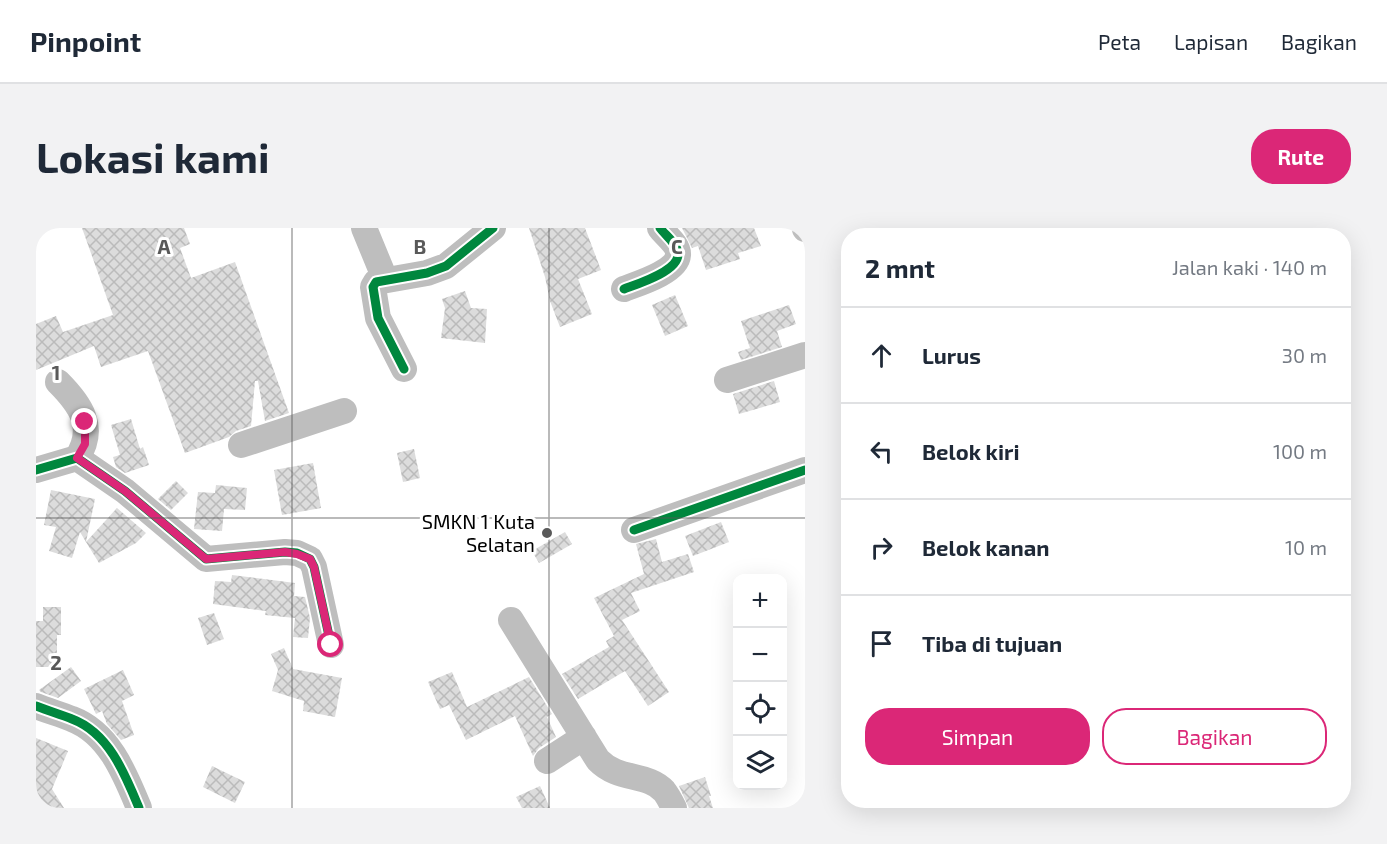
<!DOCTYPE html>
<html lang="id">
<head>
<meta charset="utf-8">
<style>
  :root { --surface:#fff; --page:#f2f2f3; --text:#1f2937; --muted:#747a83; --line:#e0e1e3; --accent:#db2777 }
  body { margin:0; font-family:"Exo 2",sans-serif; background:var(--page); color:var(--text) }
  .controls { position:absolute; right:18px; bottom:18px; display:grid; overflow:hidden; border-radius:12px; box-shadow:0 6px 24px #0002 }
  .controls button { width:54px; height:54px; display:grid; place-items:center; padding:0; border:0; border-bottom:2px solid var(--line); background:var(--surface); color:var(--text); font:30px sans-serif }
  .stop { position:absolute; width:18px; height:18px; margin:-14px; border:4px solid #db2777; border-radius:50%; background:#fff }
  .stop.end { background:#db2777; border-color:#fff; box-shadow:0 2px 6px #0008 }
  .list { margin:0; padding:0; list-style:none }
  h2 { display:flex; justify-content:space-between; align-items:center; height:78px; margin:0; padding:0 24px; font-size:26px }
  h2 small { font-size:20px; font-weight:400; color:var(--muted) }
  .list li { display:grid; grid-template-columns:39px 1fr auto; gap:18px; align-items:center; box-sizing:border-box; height:96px; padding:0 24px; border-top:2px solid var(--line) }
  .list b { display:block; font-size:22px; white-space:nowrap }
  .list em { font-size:20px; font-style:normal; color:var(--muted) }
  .actions { display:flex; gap:12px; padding:18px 24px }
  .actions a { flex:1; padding:14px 0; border:2px solid var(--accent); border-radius:24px; text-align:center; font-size:21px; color:var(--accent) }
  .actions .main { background:var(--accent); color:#fff }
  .icon { flex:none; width:33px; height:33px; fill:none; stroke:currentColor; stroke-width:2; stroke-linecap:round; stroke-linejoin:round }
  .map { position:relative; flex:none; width:769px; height:580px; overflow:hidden; border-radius:24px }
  header { display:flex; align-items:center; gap:36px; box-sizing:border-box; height:84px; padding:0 30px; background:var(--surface); border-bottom:2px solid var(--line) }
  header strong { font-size:28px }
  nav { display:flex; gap:33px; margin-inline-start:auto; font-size:21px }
  .intro { display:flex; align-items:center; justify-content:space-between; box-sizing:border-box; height:144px; padding:0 36px }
  h1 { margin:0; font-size:42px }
  .button { padding:15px 27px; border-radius:24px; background:var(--accent); color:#fff; font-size:21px; font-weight:700 }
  main { display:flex; gap:36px; padding:0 36px }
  aside { flex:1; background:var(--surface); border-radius:24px; box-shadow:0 6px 24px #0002 }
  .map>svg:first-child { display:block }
  .building { fill:url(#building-cross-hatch) }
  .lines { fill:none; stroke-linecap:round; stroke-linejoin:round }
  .minor { stroke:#bebebe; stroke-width:26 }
  .cycleway-casing { stroke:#fff; stroke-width:13 }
  .cycleway { stroke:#00873e; stroke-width:9 }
  .route { stroke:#db2777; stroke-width:8 }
  .grid { fill:none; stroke:#595959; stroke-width:1.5; stroke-opacity:0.55 }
  .poi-dot { fill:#595959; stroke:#fff; stroke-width:2 }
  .labels { text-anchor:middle; stroke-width:6; stroke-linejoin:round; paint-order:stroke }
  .poi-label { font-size:20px; fill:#000; stroke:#fff; text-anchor:end }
  .grid-label { font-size:20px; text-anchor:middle; font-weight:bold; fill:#595959; stroke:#fff; stroke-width:6; stroke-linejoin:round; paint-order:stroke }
</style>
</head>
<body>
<header>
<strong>Pinpoint</strong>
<nav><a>Peta</a><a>Lapisan</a><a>Bagikan</a></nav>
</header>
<div class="intro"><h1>Lokasi kami</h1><a class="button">Rute</a></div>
<main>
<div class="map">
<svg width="769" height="580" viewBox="0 0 769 580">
  <defs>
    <pattern id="building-cross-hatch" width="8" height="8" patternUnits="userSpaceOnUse" patternTransform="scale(1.5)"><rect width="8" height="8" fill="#dcdcdc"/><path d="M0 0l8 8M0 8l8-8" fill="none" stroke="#bbb"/></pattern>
  </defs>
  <rect width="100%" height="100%" fill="#fff"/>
  <path class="building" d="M 46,0 L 148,0 L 154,16 L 144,20 L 155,50 L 199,34 L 253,185 L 229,193 L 222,153 L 219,153 L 215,198 L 200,203 L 193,209 L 149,225 L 112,123 L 65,139 L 58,118 L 0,142 L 0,96 L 20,88 L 27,104 L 77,87 Z
    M 493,0 L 549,0 L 565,42 L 542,51 L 556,86 L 524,99 L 514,73 L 509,49 Z
    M 646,0 L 718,0 L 725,18 L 702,25 L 704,31 L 670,42 L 662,18 L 656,20 Z
    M 429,63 L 435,80 L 451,81 L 449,115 L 405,110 L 409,80 L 406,71 Z
    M 639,67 L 652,98 L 629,108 L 616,77 Z
    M 753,77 L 760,96 L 741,103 L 746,119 L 705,132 L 702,124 L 714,120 L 705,93 Z
    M 738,153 L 744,174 L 703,186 L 697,166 Z
    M 95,191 L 104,221 L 107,219 L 113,237 L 89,245 L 80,239 L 77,229 L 84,227 L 75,197 Z
    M 378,221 L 384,250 L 367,254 L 361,225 Z
    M 277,235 L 285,280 L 246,287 L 238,242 Z
    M 140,253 L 152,265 L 135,282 L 122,271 Z
    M 180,257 L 211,260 L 209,282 L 188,281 L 186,303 L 158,301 L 162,264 L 179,265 Z
    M 15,262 L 59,271 L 50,314 L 44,304 L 36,330 L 13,323 L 20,299 L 8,297 Z
    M 81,280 L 110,305 L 100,315 L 63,335 L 50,314 Z
    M 685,294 L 693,314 L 657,328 L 649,308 Z
    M 529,304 L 536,316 L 503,335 L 496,323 Z
    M 620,311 L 626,334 L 652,326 L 658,344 L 595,365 L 604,383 L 586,392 L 633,464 L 612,478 L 589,443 L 542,471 L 526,446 L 573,419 L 570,413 L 578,408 L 558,370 L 608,346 L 600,316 Z
    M 196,347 L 259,355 L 258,368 L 269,369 L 274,390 L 272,410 L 257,409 L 259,390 L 229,387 L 230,383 L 177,376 L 179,353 L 195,354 Z
    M 7,379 L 25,379 L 25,407 L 21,407 L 21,439 L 0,439 L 0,393 L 7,393 Z
    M 178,385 L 188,411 L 171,417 L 162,390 Z
    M 248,420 L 257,441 L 306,450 L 299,489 L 267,483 L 268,473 L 236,463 L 242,442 L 235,426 Z
    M 35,439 L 45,453 L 22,470 L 5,464 L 3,462 Z
    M 87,442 L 98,467 L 86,473 L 98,507 L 85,512 L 71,496 L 66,483 L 60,486 L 48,461 Z
    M 416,444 L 431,479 L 493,449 L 516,486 L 511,489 L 520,509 L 503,520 L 497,528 L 479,488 L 430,512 L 413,477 L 404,481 L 392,454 Z
    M 0,510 L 32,523 L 16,561 L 28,580 L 0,580 Z
    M 176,538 L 209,554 L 199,575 L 167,559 Z
    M 669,549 L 675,568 L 673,568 L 677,580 L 653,580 L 643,558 Z
    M 504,558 L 514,580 L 486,580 L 480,569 Z"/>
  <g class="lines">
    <path class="minor" d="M 328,0 L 349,51
      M 769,0 L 769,1
      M 588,61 C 601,56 641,44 642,27 C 643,17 629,7 624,0
      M 368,141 L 342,90 L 337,59 L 340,54 L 391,45 L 410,38 L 457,0
      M 691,152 L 769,127
      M 22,154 C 44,176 61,199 41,230
      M 205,217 L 308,183
      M 0,242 L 41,230 L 89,263 L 170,331 L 249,324 L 261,325 L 274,331 L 278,339 L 295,417
      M 598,302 L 769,242
      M 475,392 L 562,532 C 582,553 612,545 628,563 C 632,568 635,574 638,580
      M 0,478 C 12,483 24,486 36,491 C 73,505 89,546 103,580
      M 511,533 L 548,509"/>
    <g class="cycleway-casing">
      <path id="cycleway" d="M 588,61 C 601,56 641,44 642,27 C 643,17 629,7 624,0
        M 368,141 L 342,90 L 337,59 L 340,54 L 391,45 L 410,38 L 457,0
        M 0,242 L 41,230 L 89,263 L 170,331 L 249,324 L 261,325 L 274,331 L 278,339 L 295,417
        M 598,302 L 769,242
        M 0,478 C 12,483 24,486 36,491 C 73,505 89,546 103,580"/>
    </g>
    <use href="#cycleway" class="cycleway"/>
  </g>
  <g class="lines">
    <path class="route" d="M 49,194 L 49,216 L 41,230 L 89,263 L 170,331 L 249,324 L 261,326 L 274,331 L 278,339 L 295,417"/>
  </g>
  <path class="grid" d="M 256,0 L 256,580M 513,0 L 513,580M 0,290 L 769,290"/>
  <circle class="poi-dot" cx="511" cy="305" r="6"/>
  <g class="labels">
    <g class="poi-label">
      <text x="499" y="301">SMKN 1 Kuta<tspan x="499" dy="23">Selatan</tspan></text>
    </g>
  </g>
  <g class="grid-label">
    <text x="128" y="26">A</text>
    <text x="384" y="26">B</text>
    <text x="641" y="26">C</text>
    <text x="20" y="152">1</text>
    <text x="20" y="442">2</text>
  </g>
</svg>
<div class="controls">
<button>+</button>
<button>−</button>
<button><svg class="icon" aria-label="locate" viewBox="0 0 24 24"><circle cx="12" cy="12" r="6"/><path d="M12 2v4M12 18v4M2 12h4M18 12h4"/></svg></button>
<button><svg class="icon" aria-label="layers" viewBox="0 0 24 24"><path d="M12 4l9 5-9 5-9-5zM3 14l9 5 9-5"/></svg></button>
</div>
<div class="stop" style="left:295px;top:417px"></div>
<div class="stop end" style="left:49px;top:194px"></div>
</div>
<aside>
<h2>2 mnt<small>Jalan kaki · 140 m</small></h2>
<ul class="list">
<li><svg class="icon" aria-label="ahead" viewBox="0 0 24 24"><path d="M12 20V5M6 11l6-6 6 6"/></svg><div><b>Lurus</b></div><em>30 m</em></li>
<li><svg class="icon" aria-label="left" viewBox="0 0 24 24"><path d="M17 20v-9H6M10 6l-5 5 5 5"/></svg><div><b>Belok kiri</b></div><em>100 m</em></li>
<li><svg class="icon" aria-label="right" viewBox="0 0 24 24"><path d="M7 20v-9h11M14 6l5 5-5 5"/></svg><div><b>Belok kanan</b></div><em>10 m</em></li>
<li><svg class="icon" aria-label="arrive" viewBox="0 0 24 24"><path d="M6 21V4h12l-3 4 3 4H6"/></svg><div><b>Tiba di tujuan</b></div></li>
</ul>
<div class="actions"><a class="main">Simpan</a><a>Bagikan</a></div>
</aside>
</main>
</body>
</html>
